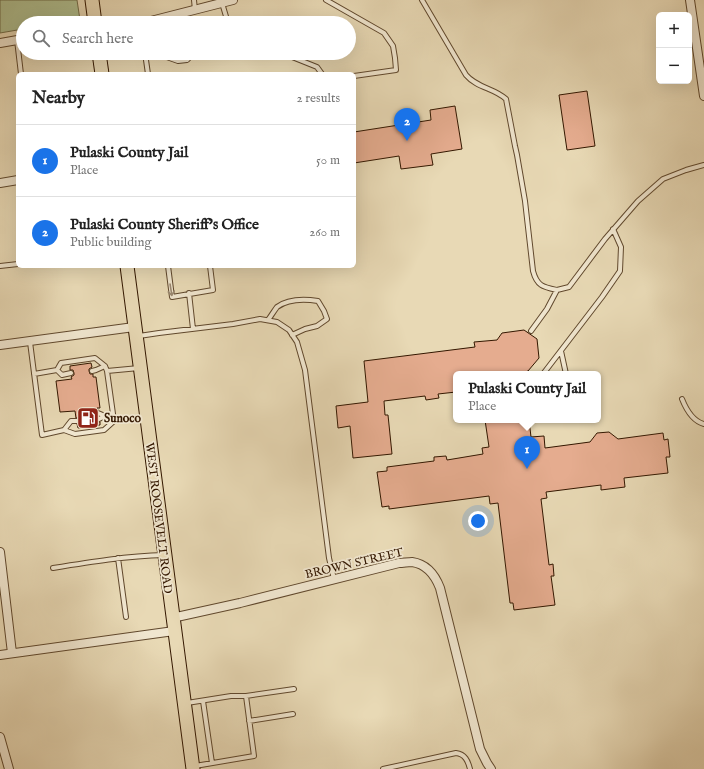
<!DOCTYPE html>
<html lang="en">
<head>
<meta charset="utf-8">
<style>
  :root { --surface:#fff; --page:#f6f6f6; --text:#222; --muted:#767676; --line:#e0e0e0; --accent:#1a73e8 }
  body { margin:0; font-family:"IM FELL English",serif; background:var(--page); color:var(--text) }
  .controls { position:absolute; right:12px; top:12px; display:grid; overflow:hidden; border-radius:6px; box-shadow:0 4px 16px #0002 }
  .controls button { width:36px; height:36px; display:grid; place-items:center; padding:0; border:0; border-bottom:1px solid var(--line); background:var(--surface); color:var(--text); font:20px sans-serif }
  .you { position:absolute; left:478px; top:521px; width:14px; height:14px; margin:-10px; border:3px solid #fff; border-radius:50%; background:#1a73e8; box-shadow:0 0 0 6px #1a73e833 }
  .badge { display:grid; place-items:center; width:26px; height:26px; border-radius:50%; background:var(--accent); color:#fff; font-size:13px; font-weight:700 }
  .pin { position:absolute; translate:-50% -33px; filter:drop-shadow(0 1px 2px #0008) }
  .pin::after { content:''; position:absolute; top:21px; width:14px; height:12px; background:inherit; clip-path:polygon(0 0,100% 0,50% 100%) }
  .popup { position:absolute; left:453px; top:371px; width:148px; height:52px; box-sizing:border-box; display:grid; place-content:center; border-radius:6px; background:var(--surface); filter:drop-shadow(0 1px 3px #0005); font-size:13px; white-space:nowrap; color:var(--muted) }
  .popup b { font-size:15px; color:var(--text) }
  .popup::after { content:''; position:absolute; left:50%; top:100%; margin-left:-8px; border:8px solid transparent; border-top-color:var(--surface) }
  .list { margin:0; padding:0; list-style:none }
  h2 { display:flex; justify-content:space-between; align-items:center; height:52px; margin:0; padding:0 16px; font-size:17px }
  h2 small { font-size:13px; font-weight:400; color:var(--muted) }
  .list li { display:grid; grid-template-columns:26px 1fr auto; gap:12px; align-items:center; box-sizing:border-box; height:72px; padding:0 16px; border-top:1px solid var(--line) }
  .list b { display:block; font-size:15px; white-space:nowrap }
  .list p { margin:0; font-size:13px; white-space:nowrap; color:var(--muted) }
  .list em { font-size:13px; font-style:normal; color:var(--muted) }
  .icon { flex:none; width:22px; height:22px; fill:none; stroke:currentColor; stroke-width:2; stroke-linecap:round; stroke-linejoin:round }
  .map { position:relative; flex:none; width:704px; height:769px; overflow:hidden }
  .search { position:absolute; background:var(--surface); box-shadow:0 4px 16px #0002; left:16px; top:16px; width:340px; height:44px; display:flex; align-items:center; gap:10px; box-sizing:border-box; padding:0 14px; border-radius:22px; color:var(--muted); font-size:15px }
  .panel { position:absolute; background:var(--surface); box-shadow:0 4px 16px #0002; left:16px; top:72px; width:340px; height:196px; border-radius:6px }
  .map>svg:first-child { display:block }
  .green { fill:#afc092; stroke:#716c49 }
  .building { fill:#e5ac8f; stroke:#331700 }
  .lines { fill:none; stroke-linecap:round; stroke-linejoin:round }
  .service-casing { stroke:#60482d; stroke-width:6 }
  .minor-casing { stroke:#60482d; stroke-width:10 }
  .primary-casing { stroke:#331700; stroke-width:15 }
  .service { stroke:#f0e6cf; stroke-width:4 }
  .minor { stroke:#f0e6cf; stroke-width:8 }
  .primary { stroke:#e8d9b5; stroke-width:13 }
  .oneway { stroke:#9b8972 }
  .labels { text-anchor:middle; stroke-width:3.5; stroke-linejoin:round; paint-order:stroke }
  .poi-label { font-size:12px; font-weight:bold; fill:#331700; stroke:#f0e6cf; text-anchor:start }
  .street-label { font-size:12px; fill:#331700; stroke:#f0e6cf }
</style>
</head>
<body>
<div class="map">
<svg width="704" height="769" viewBox="0 0 704 769">
  <rect width="100%" height="100%" fill="#e8d9b5"/>
  <filter id="stains"><feTurbulence type="fractalNoise" baseFrequency=".005" numOctaves="4"/><feColorMatrix values="0 0 0 0 .2 0 0 0 0 .09 0 0 0 0 .02 0 0 0 .5 -.17"/></filter>
  <radialGradient id="worn" r=".72"><stop offset=".6" stop-color="#630" stop-opacity="0"/><stop offset="1" stop-color="#630" stop-opacity=".3"/></radialGradient>
  <path class="green" d="M 0,0 L 77,0 L 80,20 L 63,23 L 23,23 L 23,29 L 0,33 Z"/>
  <path class="building" d="M 587,91 L 595,146 L 567,150 L 559,95 Z
    M 455,106 L 462,149 L 431,154 L 433,165 L 401,169 L 399,156 L 354,163 L 354,132 L 431,120 L 430,110 Z
    M 524,330 L 537,339 L 539,358 L 528,371 L 522,373 L 522,374 L 456,374 L 456,392 L 438,394 L 439,398 L 426,400 L 425,396 L 384,401 L 385,415 L 388,415 L 392,454 L 353,458 L 350,426 L 338,428 L 336,406 L 368,402 L 364,361 L 475,347 L 474,342 L 497,340 L 502,333 Z
    M 91,363 L 92,367 L 89,369 L 89,371 L 90,374 L 93,374 L 93,377 L 96,377 L 100,408 L 97,408 L 98,410 L 95,411 L 95,414 L 97,416 L 96,418 L 96,421 L 100,422 L 100,425 L 78,428 L 77,424 L 80,423 L 80,421 L 79,418 L 76,418 L 75,411 L 60,412 L 56,381 L 72,379 L 71,377 L 74,375 L 74,373 L 73,370 L 70,370 L 70,366 Z
    M 485,420 L 529,420 L 531,437 L 544,436 L 545,448 L 590,442 L 597,433 L 609,432 L 618,439 L 663,433 L 664,440 L 668,439 L 670,457 L 666,457 L 668,473 L 624,478 L 625,487 L 601,490 L 601,485 L 546,492 L 547,498 L 541,499 L 549,565 L 553,564 L 554,576 L 551,576 L 555,605 L 514,610 L 513,603 L 510,603 L 498,503 L 490,504 L 489,496 L 389,509 L 389,506 L 382,507 L 377,472 L 387,471 L 387,467 L 434,461 L 434,457 L 446,456 L 447,460 L 483,454 L 482,448 L 489,447 Z"/>
  <g class="lines">
    <g class="service-casing">
      <path id="service" d="M 194,0 L 195,10
        M 326,0 L 384,33 L 393,46 L 395,58 L 396,70 L 354,76
        M 422,0 L 466,75 C 477,88 494,88 506,99 L 515,146 L 517,155 L 525,201 L 533,271 C 537,286 543,287 557,290 L 547,309 L 531,331
        M 222,3 L 228,23
        M 17,40 L 21,74
        M 145,53 L 148,74
        M 150,53 L 161,55 L 178,61 L 187,60 L 194,53
        M 282,53 L 317,67 L 322,74
        M 0,266 L 18,264
        M 168,266 L 172,297 L 213,290 L 210,266
        M 557,290 L 569,287 L 605,239 L 638,201 L 663,179 L 686,170 L 704,165
        M 189,293 L 193,329
        M 268,320 C 271,316 274,311 277,307 C 288,299 305,299 318,301 L 324,311 L 327,319 L 317,326 L 305,329 L 292,335
        M 139,336 L 159,333 L 233,324 L 260,319 L 277,322 L 289,330 L 297,342 L 305,370 L 329,558 L 334,579
        M 30,342 L 42,435 L 64,430 L 75,434 L 104,430 L 114,421 L 107,371 L 105,366 L 95,358 L 61,363 L 57,370 L 34,374
        M 561,351 L 566,374
        M 57,370 L 62,375 L 71,373
        M 92,371 L 96,370 L 105,366
        M 107,371 L 139,368
        M 543,374 L 602,297 L 620,271 L 621,247 L 613,229
        M 682,399 C 686,409 692,421 704,424
        M 98,413 L 105,416
        M 99,419 L 105,416 L 114,421 L 144,418
        M 64,430 L 71,421 L 77,421
        M 118,558 L 126,617
        M 53,568 C 90,562 127,556 164,555
        M 203,701 L 212,763
        M 187,703 L 231,696 L 246,696
        M 249,721 L 293,714
        M 195,766 L 254,756 L 246,696 L 294,689
        M 383,769 L 456,753 C 465,754 468,761 470,769"/>
    </g>
    <g class="minor-casing">
      <path id="minor" d="M 690,0 L 704,96
        M 143,23 L 233,0
        M 0,43 L 23,39
        M 0,183 L 18,180
        M 0,345 L 134,327
        M 0,552 L 12,653
        M 172,618 L 240,603 L 399,563 C 403,563 408,562 412,562 C 426,564 435,575 440,588 L 480,749 L 487,763 L 491,769
        M 0,655 L 174,631
        M 0,737 L 9,769"/>
    </g>
    <g class="primary-casing">
      <path id="primary" d="M 92,0 L 95,23
        M 99,53 L 102,74
        M 127,266 L 193,769"/>
    </g>
    <use href="#service" class="service"/>
    <use href="#minor" class="minor"/>
    <use href="#primary" class="primary"/>
  </g>
  <defs><path id="oneway-shaft" d="M-6 0H5M1.5-3L5.5 0L1.5 3" fill="none" stroke-width="1.6" stroke-linecap="round" stroke-linejoin="round"/></defs>
  <use class="oneway" href="#oneway-shaft" transform="translate(171 290) rotate(81)"/>
  <defs>
    <g id="fuel-square" transform="scale(1.15)"><rect x="-9" y="-9" width="18" height="18" rx="4" fill="#8f2418" stroke="#f0e6cf"/><path d="M-5.5-6h7V0h2V4h1.3V-2.5L3-4.5l.8-.8L6-3V5H2.5V1h-1V6h-7ZM-4.2-4.7v3.2H.2V-4.7Z" fill="#fff"/></g>
  </defs>
  <g fill-rule="evenodd">
    <use href="#fuel-square" x="88" y="418"/>
  </g>
  <g class="labels">
    <g class="poi-label">
      <text x="104" y="422">Sunoco</text>
    </g>
    <g class="street-label">
      <text transform="translate(159 518) rotate(83)" y="4">WEST ROOSEVELT ROAD</text>
      <text transform="translate(354 563) rotate(-13)" y="4">BROWN STREET</text>
    </g>
  </g>
  <rect width="100%" height="100%" filter="url(#stains)"/>
  <rect width="100%" height="100%" fill="url(#worn)"/>
</svg>
<div class="controls">
<button>+</button>
<button>−</button>
</div>
<div class="you"></div>
<div class="pin badge" style="left:527px;top:469px">1</div>
<div class="popup"><b>Pulaski County Jail</b>Place</div>
<div class="pin badge" style="left:407px;top:141px">2</div>
<div class="search"><svg class="icon" aria-label="search" viewBox="0 0 24 24"><circle cx="10" cy="10" r="6"/><path d="M15 15l6 6"/></svg>Search here</div>
<section class="panel">
<h2>Nearby<small>2 results</small></h2>
<ul class="list">
<li><span class="badge">1</span><div><b>Pulaski County Jail</b><p>Place</p></div><em>50 m</em></li>
<li><span class="badge">2</span><div><b>Pulaski County Sheriff's Office</b><p>Public building</p></div><em>260 m</em></li>
</ul>
</section>
</div>
</body>
</html>
